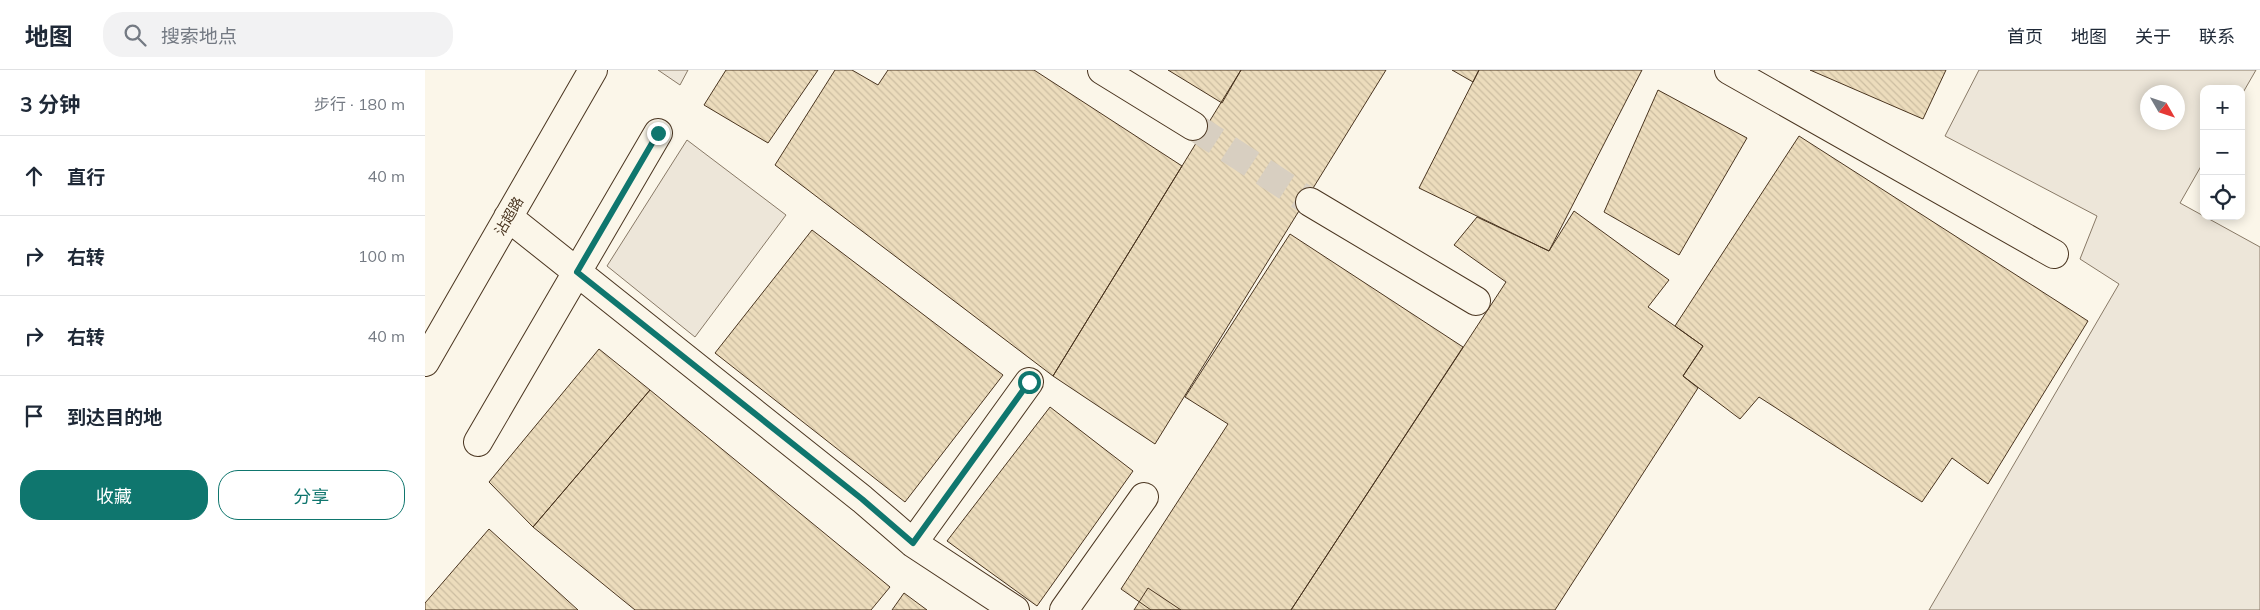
<!DOCTYPE html>
<html lang="zh">
<head>
<meta charset="utf-8">
<style>
  :root { --surface:#fff; --page:#f2f2f3; --text:#1f2937; --muted:#747a83; --line:#e0e1e3; --accent:#0f766e }
  body { margin:0; font-family:Mulish,"Noto Sans SC",sans-serif; background:var(--page); color:var(--text) }
  .controls { position:absolute; right:15px; top:15px; display:grid; overflow:hidden; border-radius:10px; box-shadow:0 2px 12px #0003 }
  .controls button { width:45px; height:45px; display:grid; place-items:center; padding:0; border:0; border-bottom:1px solid var(--line); background:var(--surface); color:var(--text); font:25px sans-serif }
  .compass { position:absolute; left:1715px; top:15px; width:45px; height:45px; border-radius:50%; background:var(--surface); box-shadow:0 2px 12px #0003; rotate:129deg }
  .stop { position:absolute; width:15px; height:15px; margin:-11px; border:4px solid #0f766e; border-radius:50%; background:#fff }
  .stop.end { background:#0f766e; border-color:#fff; box-shadow:0 1px 5px #0008 }
  .list { margin:0; padding:0; list-style:none }
  h2 { display:flex; justify-content:space-between; align-items:center; height:65px; margin:0; padding:0 20px; font-size:21px }
  h2 small { font-size:16px; font-weight:400; color:var(--muted) }
  .list li { display:grid; grid-template-columns:32px 1fr auto; gap:15px; align-items:center; box-sizing:border-box; height:80px; padding:0 20px; border-top:1px solid var(--line) }
  .list b { display:block; font-size:19px; white-space:nowrap }
  .list em { font-size:16px; font-style:normal; color:var(--muted) }
  .actions { display:flex; gap:10px; padding:15px 20px }
  .actions a { flex:1; padding:11px 0; border:1px solid var(--accent); border-radius:20px; text-align:center; font-size:18px; color:var(--accent) }
  .actions .main { background:var(--accent); color:#fff }
  .icon { flex:none; width:28px; height:28px; fill:none; stroke:currentColor; stroke-width:2; stroke-linecap:round; stroke-linejoin:round }
  .map { position:relative; flex:none; width:1835px; height:540px; overflow:hidden }
  header { display:flex; align-items:center; gap:30px; box-sizing:border-box; height:70px; padding:0 25px; background:var(--surface); border-bottom:1px solid var(--line) }
  header strong { font-size:24px }
  nav { display:flex; gap:28px; margin-inline-start:auto; font-size:18px }
  .search { width:350px; height:45px; background:var(--page); display:flex; align-items:center; gap:12px; box-sizing:border-box; padding:0 18px; border-radius:20px; color:var(--muted); font-size:19px }
  main { display:flex }
  aside { flex:1; background:var(--surface) }
  .map>svg:first-child { display:block }
  .green { fill:#ede6d9; stroke:#887966; fill-rule:evenodd }
  .building { fill:url(#building-back-hatch); stroke:#4a3520 }
  .lines { fill:none; stroke-linecap:round; stroke-linejoin:round }
  .minor-tunnel { stroke:#d8cfc1; stroke-width:28; stroke-dasharray:28 14; stroke-linecap:butt }
  .minor-casing { stroke:#4a3520; stroke-width:30 }
  .minor { stroke:#fbf6e9; stroke-width:28 }
  .route { stroke:#0f766e; stroke-width:6 }
  .labels { text-anchor:middle; stroke-width:4; stroke-linejoin:round; paint-order:stroke }
  .street-label { font-size:14px; fill:#4a3520; stroke:#fbf6e9 }
</style>
</head>
<body>
<header>
<strong>地图</strong>
<div class="search"><svg class="icon" aria-label="search" viewBox="0 0 24 24"><circle cx="10" cy="10" r="6"/><path d="M15 15l6 6"/></svg>搜索地点</div>
<nav><a>首页</a><a>地图</a><a>关于</a><a>联系</a></nav>
</header>
<main>
<aside>
<h2>3 分钟<small>步行 · 180 m</small></h2>
<ul class="list">
<li><svg class="icon" aria-label="ahead" viewBox="0 0 24 24"><path d="M12 20V5M6 11l6-6 6 6"/></svg><div><b>直行</b></div><em>40 m</em></li>
<li><svg class="icon" aria-label="right" viewBox="0 0 24 24"><path d="M7 20v-9h11M14 6l5 5-5 5"/></svg><div><b>右转</b></div><em>100 m</em></li>
<li><svg class="icon" aria-label="right" viewBox="0 0 24 24"><path d="M7 20v-9h11M14 6l5 5-5 5"/></svg><div><b>右转</b></div><em>40 m</em></li>
<li><svg class="icon" aria-label="arrive" viewBox="0 0 24 24"><path d="M6 21V4h12l-3 4 3 4H6"/></svg><div><b>到达目的地</b></div></li>
</ul>
<div class="actions"><a class="main">收藏</a><a>分享</a></div>
</aside>
<div class="map">
<svg width="1835" height="540" viewBox="0 0 1835 540">
  <defs>
    <pattern id="building-back-hatch" width="6" height="6" patternUnits="userSpaceOnUse" patternTransform="scale(1.25)"><rect width="6" height="6" fill="#ecdcbc"/><path d="M-1 5l2 2M0 0l6 6M5-1l2 2" fill="none" stroke="#ccbda1"/></pattern>
  </defs>
  <rect width="100%" height="100%" fill="#fbf6e9"/>
  <path class="green" d="M 233,0 L 263,0 L 255,15 Z
    M 1554,0 L 1831,0 L 1816,26 L 1816,19 L 1779,19 L 1779,91 L 1755,133 L 1835,177 L 1835,540 L 1504,540 L 1694,214 L 1655,189 L 1672,146 L 1520,66 ZM 1752,22 L 1752,52 L 1722,52 L 1722,22 Z
    M 262,70 L 361,145 L 270,267 L 182,196 Z"/>
  <path class="building" d="M 301,0 L 393,0 L 343,73 L 279,35 Z
    M 410,0 L 427,0 L 453,15 L 463,0 L 609,0 L 757,96 L 628,306 L 350,95 Z
    M 743,0 L 816,0 L 797,33 Z
    M 816,0 L 961,0 L 730,374 L 628,306 Z
    M 1027,0 L 1054,0 L 1048,12 Z
    M 1054,0 L 1217,0 L 1124,181 L 994,118 Z
    M 1385,0 L 1521,0 L 1498,49 Z
    M 1233,20 L 1322,68 L 1254,185 L 1179,142 Z
    M 1374,66 L 1663,251 L 1563,414 L 1527,388 L 1497,432 L 1334,327 L 1315,349 L 1258,306 L 1278,276 L 1250,256 Z
    M 1149,141 L 1244,210 L 1223,237 L 1278,276 L 1258,306 L 1273,318 L 1130,540 L 866,540 L 1081,212 L 1029,175 L 1052,147 L 1124,181 Z
    M 387,160 L 578,305 L 480,432 L 290,283 Z
    M 865,164 L 1038,277 L 866,540 L 726,540 L 696,519 L 803,354 L 760,327 Z
    M 174,279 L 225,320 L 108,457 L 64,412 Z
    M 225,320 L 465,517 L 446,540 L 210,540 L 108,457 Z
    M 625,337 L 708,401 L 612,536 L 522,471 Z
    M 64,459 L 153,540 L 0,540 L 0,533 Z
    M 723,518 L 756,540 L 709,540 Z
    M 479,523 L 502,540 L 467,540 Z"/>
  <g class="lines">
    <path class="minor-tunnel" d="M 768,56 L 885,132"/>
    <g class="minor-casing">
      <path id="minor" d="M 677,0 L 768,56
        M 1304,0 L 1629,184
        M 885,132 L 1051,231
        M 83,147 L 437,429 L 488,473 L 590,540
        M 0,292 L 168,0
        M 53,372 L 233,63
        M 488,473 L 604,312
        M 639,540 L 719,427"/>
    </g>
    <use href="#minor" class="minor"/>
  </g>
  <g class="lines">
    <path class="route" d="M 233,63 L 152,202 L 437,429 L 488,473 L 604,312"/>
  </g>
  <g class="labels">
    <g class="street-label">
      <text transform="translate(84 146) rotate(-60)" y="5">沾超路</text>
    </g>
  </g>
</svg>
<div class="controls">
<button>+</button>
<button>−</button>
<button><svg class="icon" aria-label="locate" viewBox="0 0 24 24"><circle cx="12" cy="12" r="6"/><path d="M12 2v4M12 18v4M2 12h4M18 12h4"/></svg></button>
</div>
<svg class="compass" viewBox="-18 -18 36 36"><path d="M0-13l5 13h-10z" fill="#e53935"/><path d="M0 13l5-13h-10z" fill="#747a83"/></svg>
<div class="stop" style="left:604px;top:312px"></div>
<div class="stop end" style="left:233px;top:63px"></div>
</div>
</main>
</body>
</html>
